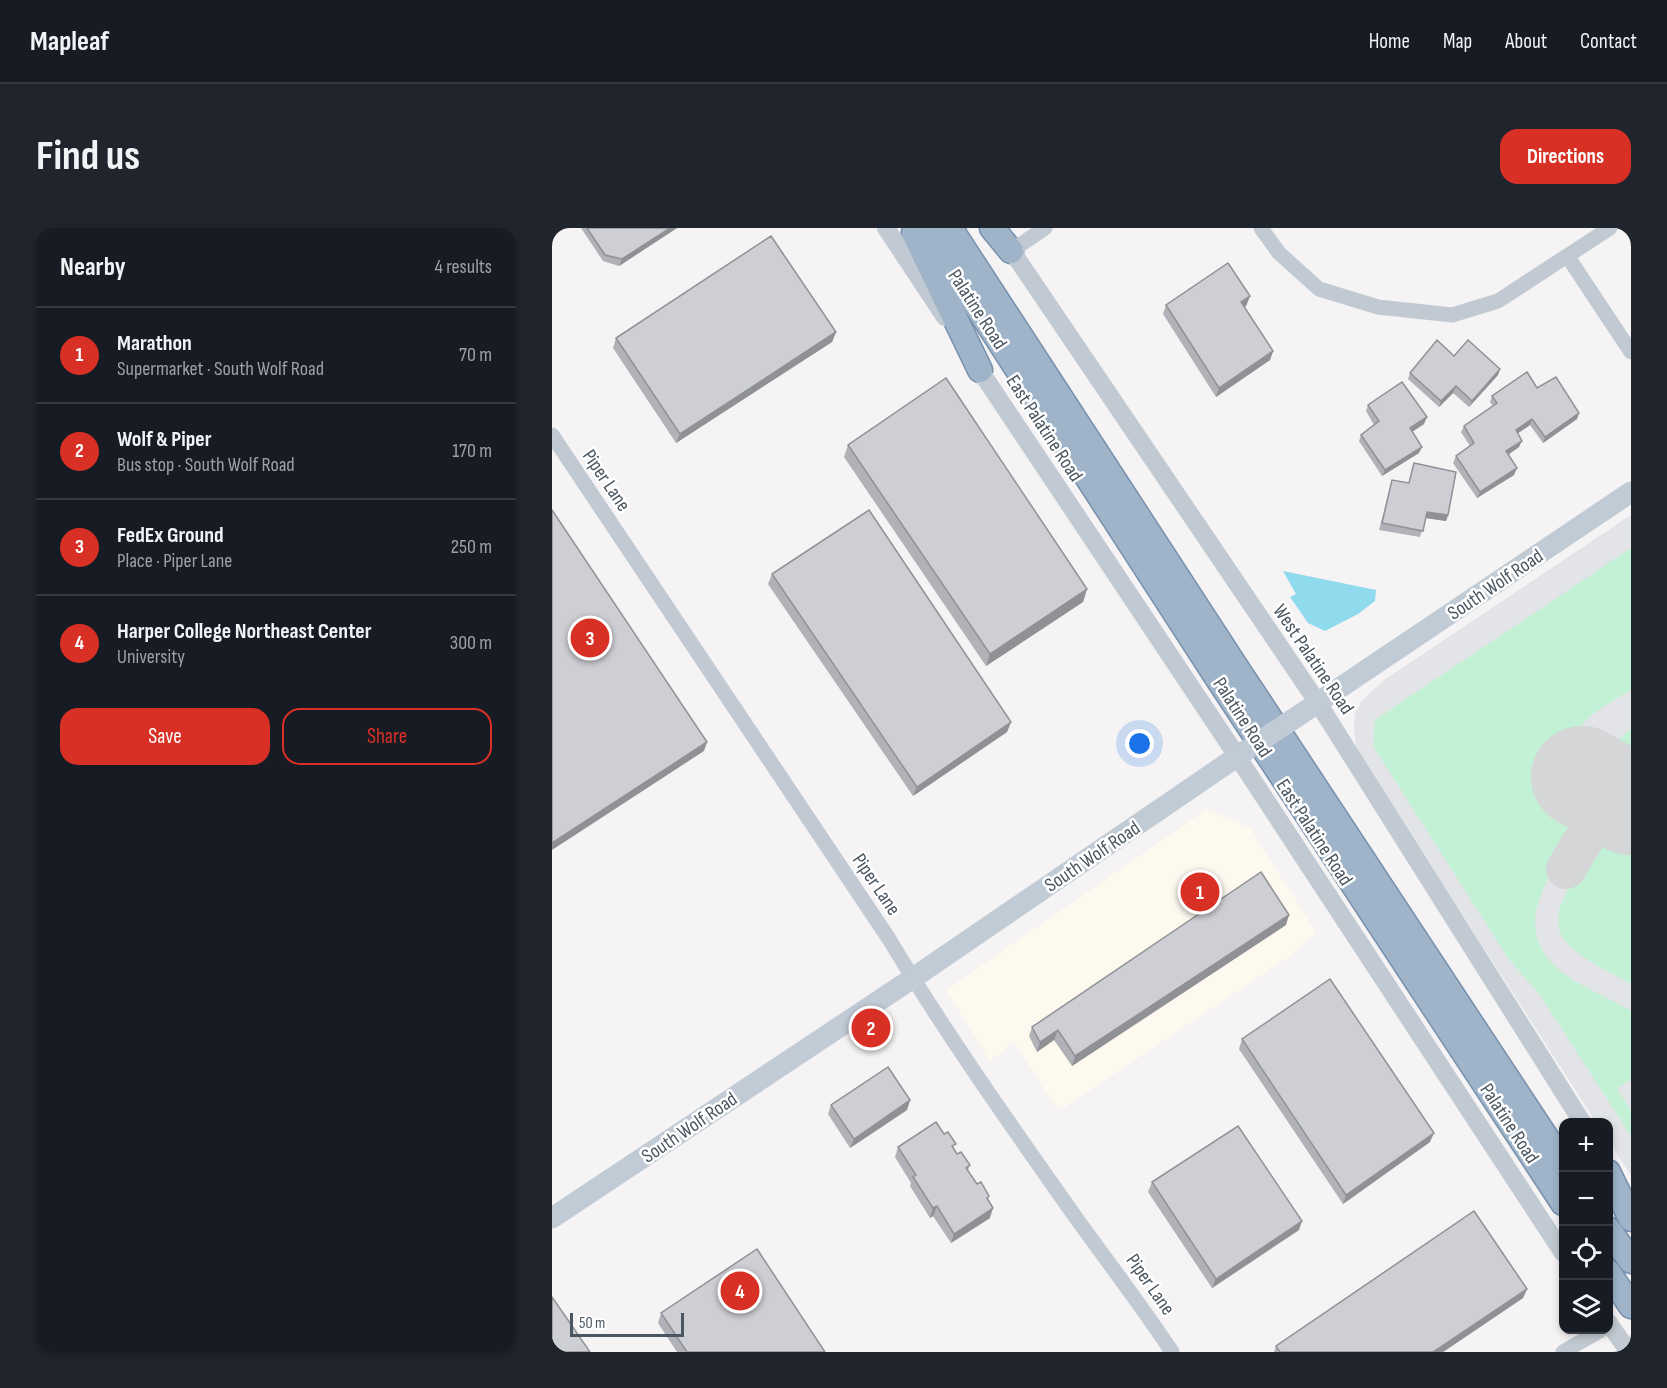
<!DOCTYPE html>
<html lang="en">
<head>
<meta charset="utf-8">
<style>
  :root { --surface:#171b24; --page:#20242c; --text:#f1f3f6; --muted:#9ea1a6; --line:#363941; --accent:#d93025 }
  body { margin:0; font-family:"Sofia Sans Condensed",sans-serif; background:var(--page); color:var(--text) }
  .controls { position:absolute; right:18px; bottom:18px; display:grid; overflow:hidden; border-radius:12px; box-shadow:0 3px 9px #0003 }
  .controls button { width:54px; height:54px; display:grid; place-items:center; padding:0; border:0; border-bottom:2px solid var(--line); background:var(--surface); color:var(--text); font:30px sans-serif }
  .scale { position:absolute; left:18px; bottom:15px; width:114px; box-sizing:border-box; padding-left:6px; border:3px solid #4a5661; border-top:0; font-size:16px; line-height:21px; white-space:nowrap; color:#4a5661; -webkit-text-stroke:4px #fff; paint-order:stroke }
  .you { position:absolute; left:588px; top:516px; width:21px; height:21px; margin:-15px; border:4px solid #fff; border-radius:50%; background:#1a73e8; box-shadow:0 0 0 9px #1a73e833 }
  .badge { display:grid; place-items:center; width:39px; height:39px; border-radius:50%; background:var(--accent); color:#fff; font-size:20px; font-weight:700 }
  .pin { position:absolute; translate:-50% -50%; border:3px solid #fff; box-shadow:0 2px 6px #0006 }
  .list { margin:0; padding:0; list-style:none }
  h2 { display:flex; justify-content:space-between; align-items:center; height:78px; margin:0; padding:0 24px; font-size:26px }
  h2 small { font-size:20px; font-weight:400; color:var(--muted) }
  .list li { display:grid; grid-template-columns:39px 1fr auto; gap:18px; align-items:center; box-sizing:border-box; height:96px; padding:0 24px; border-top:2px solid var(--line) }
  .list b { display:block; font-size:22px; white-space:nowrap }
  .list p { margin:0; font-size:20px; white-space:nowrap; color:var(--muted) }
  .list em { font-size:20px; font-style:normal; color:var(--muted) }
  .actions { display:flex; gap:12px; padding:18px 24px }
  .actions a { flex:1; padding:14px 0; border:2px solid var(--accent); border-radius:18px; text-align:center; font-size:21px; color:var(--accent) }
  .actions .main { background:var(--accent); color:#fff }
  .icon { flex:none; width:33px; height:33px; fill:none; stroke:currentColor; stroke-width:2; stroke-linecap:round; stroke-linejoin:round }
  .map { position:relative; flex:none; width:1079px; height:1124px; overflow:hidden; border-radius:18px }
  header { display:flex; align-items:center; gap:36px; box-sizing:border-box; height:84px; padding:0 30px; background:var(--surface); border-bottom:2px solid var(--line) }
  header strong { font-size:28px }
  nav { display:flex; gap:33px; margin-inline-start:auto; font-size:21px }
  .intro { display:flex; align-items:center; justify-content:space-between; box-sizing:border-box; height:144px; padding:0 36px }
  h1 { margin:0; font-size:42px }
  .button { padding:15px 27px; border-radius:18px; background:var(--accent); color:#fff; font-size:21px; font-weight:700 }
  main { display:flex; gap:36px; padding:0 36px }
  aside { flex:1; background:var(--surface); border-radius:18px; box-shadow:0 3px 9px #0003 }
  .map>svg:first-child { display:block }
  .commercial { fill:#fdf9ef }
  .airport { fill:#e2e4e7 }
  .green { fill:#c3f1d5 }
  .water { fill:#90daee }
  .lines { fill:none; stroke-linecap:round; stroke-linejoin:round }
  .taxiway { stroke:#d5d6d8; stroke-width:40 }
  .runway { stroke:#d5d6d8; stroke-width:102 }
  .trunk-casing { stroke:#7690ad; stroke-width:27 }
  .minor { stroke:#c1cad2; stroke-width:15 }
  .tertiary { stroke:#c1cad2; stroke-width:18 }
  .secondary { stroke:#c1cbd6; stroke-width:21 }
  .trunk { stroke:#9fb4c9; stroke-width:24 }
  .secondary-bridge { stroke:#c1cbd6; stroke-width:21 }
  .wall { fill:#b0b2b7 }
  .shaded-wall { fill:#909195 }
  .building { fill:#cdcfd5; stroke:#909195; stroke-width:1.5 }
  .labels { text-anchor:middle; stroke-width:5; stroke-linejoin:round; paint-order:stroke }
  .street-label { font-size:20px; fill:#4a5661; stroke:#fff }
</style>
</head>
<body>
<header>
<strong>Mapleaf</strong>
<nav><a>Home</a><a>Map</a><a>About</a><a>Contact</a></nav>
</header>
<div class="intro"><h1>Find us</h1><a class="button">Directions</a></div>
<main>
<aside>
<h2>Nearby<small>4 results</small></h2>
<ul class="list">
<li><span class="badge">1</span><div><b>Marathon</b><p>Supermarket · South Wolf Road</p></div><em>70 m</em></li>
<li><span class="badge">2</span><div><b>Wolf &amp; Piper</b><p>Bus stop · South Wolf Road</p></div><em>170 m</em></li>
<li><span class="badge">3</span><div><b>FedEx Ground</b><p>Place · Piper Lane</p></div><em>250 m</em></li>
<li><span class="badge">4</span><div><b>Harper College Northeast Center</b><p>University</p></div><em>300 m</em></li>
</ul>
<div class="actions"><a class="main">Save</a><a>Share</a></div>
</aside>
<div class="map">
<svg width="1079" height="1124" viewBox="0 0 1079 1124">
  <rect width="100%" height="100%" fill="#f5f3f3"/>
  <path class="commercial" d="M 655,581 L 698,600 L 764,704 L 739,727 L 513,879 L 505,881 L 462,814 L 438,833 L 394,762 Z"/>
  <path class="airport" d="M 1079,287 L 1079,948 L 1057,913 L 1056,894 L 1044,894 L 811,533 L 804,517 L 802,500 L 803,486 L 810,473 L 832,452 Z"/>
  <path class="green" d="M 1079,320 L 1079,462 C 1054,478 1007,498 1023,536 C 1030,553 1038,555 1037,575 C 1027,593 1017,612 1007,631 C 986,667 967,704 1004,739 C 1019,754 1059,771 1079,783 L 1079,851 L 1065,861 L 1079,882 L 1079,908 L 986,764 L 958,733 L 821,518 L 823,492 Z
    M 1079,501 L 1079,557 C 1053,543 1055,516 1079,501 Z
    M 1079,603 L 1079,756 C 1057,743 1026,731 1011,710 C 1006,703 1005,692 1007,683 C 1010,669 1037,621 1049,613 C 1058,607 1068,605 1079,603 Z"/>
  <path class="water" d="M 731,343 L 824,362 L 823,373 L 806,386 L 773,403 L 756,395 L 738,369 L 744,366 Z"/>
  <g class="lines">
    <path class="taxiway" d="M 1014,641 C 1029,616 1044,582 1079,585"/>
    <path class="runway" d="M 1030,549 L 1079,576"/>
    <g class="trunk-casing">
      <path id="trunk" d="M 374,0 L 664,448 L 1011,975
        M 398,0 L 684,439 L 1011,935
        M 440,0 L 459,23
        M 362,5 L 428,142
        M 1056,944 L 1079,991
        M 1056,1001 L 1079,1033
        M 1056,1044 L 1079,1078"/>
    </g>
    <path class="minor" d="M 709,0 L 727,25 L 767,61 L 826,79 L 900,87 L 946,73 L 1058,0
      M 459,23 L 493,0
      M 1016,29 L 1079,124
      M 0,207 L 337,711 C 394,806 458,896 522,987 C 555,1033 589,1077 620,1124
      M 1011,1124 L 1049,1102"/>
    <path class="tertiary" d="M 334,0 L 393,89
      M 453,13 L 766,475 L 1030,894
      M 421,132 L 685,528 L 1011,1025
      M 1056,1094 L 1077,1124"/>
    <path class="secondary" d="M 740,492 L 1079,264
      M 0,990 L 361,750 L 702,517"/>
    <use href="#trunk" class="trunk"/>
    <path class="secondary-bridge" d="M 702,517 L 740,492"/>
  </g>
  <path class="wall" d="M 29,0 L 125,0 L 67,38 L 51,33 Z
    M 698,68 L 694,78 L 692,79 L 721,123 L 718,132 L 664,169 L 611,86 L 614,77 Z
    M 284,104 L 280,114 L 124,215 L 61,120 L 64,110 Z
    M 902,128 L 948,141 L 946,147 L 917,179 L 901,165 L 887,179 L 856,151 L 858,145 Z
    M 985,160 L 1027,185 L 1025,191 L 991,215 L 978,197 L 966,205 L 967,219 L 956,227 L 962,247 L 925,270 L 901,235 L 904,228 L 918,218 L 909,204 L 912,198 L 941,178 L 938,174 L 940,168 Z
    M 816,177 L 872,196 L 860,204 L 867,225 L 830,248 L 807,213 L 809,207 L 822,197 L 814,183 Z
    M 296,217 L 535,361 L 531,374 L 434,438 L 292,229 Z
    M 862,235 L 896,287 L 894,293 L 874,290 L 868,309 L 827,302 L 840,252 L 857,255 Z
    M 220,346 L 459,494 L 455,504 L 361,568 L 216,356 Z
    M 734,697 L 520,838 L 502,812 L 485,824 L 477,808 L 480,799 Z
    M 690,811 L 878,914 L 791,976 L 687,821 Z
    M 358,872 L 355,882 L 298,920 L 276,886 L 279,877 Z
    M 346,919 L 402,921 L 405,926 L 418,937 L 416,942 L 436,972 L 438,990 L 399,1015 L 381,988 L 378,990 L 358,958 L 359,955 L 343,929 Z
    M 600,954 L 747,1002 L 660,1060 L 596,964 Z
    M 975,1061 L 971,1070 L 891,1124 L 722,1124 L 724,1118 Z
    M 109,1085 L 273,1124 L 125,1124 L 106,1095 Z"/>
  <path class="shaded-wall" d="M 118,0 L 125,0 L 67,38 L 70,31 Z
    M 698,68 L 694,78 L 685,83 L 689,74 Z
    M 284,104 L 280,114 L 124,215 L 128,206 Z
    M 721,123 L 718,132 L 664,169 L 667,160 Z
    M 948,141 L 946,147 L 917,179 L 920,173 Z
    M 904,158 L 901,165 L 887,179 L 889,173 Z
    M 1027,185 L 1025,191 L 991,215 L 993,209 Z
    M 875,189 L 872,196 L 855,207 L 858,200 Z
    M 980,191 L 978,197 L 962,208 L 964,202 Z
    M 970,213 L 967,219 L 951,230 L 954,223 Z
    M 870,219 L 867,225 L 830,248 L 833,242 Z
    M 965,240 L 962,247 L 925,270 L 928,264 Z
    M 875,284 L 896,287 L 894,293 L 873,290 Z
    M 535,361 L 531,374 L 434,438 L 438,426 Z
    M 459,494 L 455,504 L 361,568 L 365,559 Z
    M 155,514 L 152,523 L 0,622 L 0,615 Z
    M 737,687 L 734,697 L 520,838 L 523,828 Z
    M 506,802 L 502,812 L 485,824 L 488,814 Z
    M 358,872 L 355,882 L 298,920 L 302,911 Z
    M 882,905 L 878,914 L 791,976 L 794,967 Z
    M 385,978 L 381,988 L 378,990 L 381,980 Z
    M 441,980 L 438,990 L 399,1015 L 402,1006 Z
    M 750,993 L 747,1002 L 660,1060 L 664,1051 Z
    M 975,1061 L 971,1070 L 891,1124 L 881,1124 Z"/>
  <path class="building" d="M 35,0 L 118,0 L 70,31 L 53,27 Z
    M 219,8 L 284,104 L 128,206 L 64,110 Z
    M 676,35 L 698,68 L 689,74 L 721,123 L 667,160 L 614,77 Z
    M 885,112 L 902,128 L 916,112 L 948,141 L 920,173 L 904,158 L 889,173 L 858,145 Z
    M 975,144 L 985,160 L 1004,149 L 1027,185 L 993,209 L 980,191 L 964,202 L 970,213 L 954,223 L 965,240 L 928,264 L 904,228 L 922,215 L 912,198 L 945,175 L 940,168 Z
    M 394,150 L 535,361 L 438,426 L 296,217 Z
    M 850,154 L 875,189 L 858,200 L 870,219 L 833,242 L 809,207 L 827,193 L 816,177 Z
    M 862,235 L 904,244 L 896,287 L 875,284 L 871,303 L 830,295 L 840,252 L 857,255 Z
    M 0,282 L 155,514 L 0,615 Z
    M 317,282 L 459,494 L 365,559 L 220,346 Z
    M 709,644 L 737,687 L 523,828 L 506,802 L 488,814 L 480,799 Z
    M 778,751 L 882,905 L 794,967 L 690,811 Z
    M 336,839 L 358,872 L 302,911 L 279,877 Z
    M 384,894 L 392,906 L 396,904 L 404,916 L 400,918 L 405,926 L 409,924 L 418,937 L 414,940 L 425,956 L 429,954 L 437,968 L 435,970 L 441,980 L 402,1006 L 385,978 L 381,980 L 361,949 L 364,947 L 346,919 Z
    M 686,898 L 750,993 L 664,1051 L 600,954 Z
    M 922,983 L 975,1061 L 881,1124 L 728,1124 L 724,1118 Z
    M 205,1021 L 273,1124 L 135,1124 L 109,1085 Z
    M 0,1069 L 38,1124 L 0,1124 Z"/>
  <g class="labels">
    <g class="street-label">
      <text transform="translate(426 81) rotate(57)" y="7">Palatine Road</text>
      <text transform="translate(493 200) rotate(57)" y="7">East Palatine Road</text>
      <text transform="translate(55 252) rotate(56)" y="7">Piper Lane</text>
      <text transform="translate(943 356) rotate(-34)" y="7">South Wolf Road</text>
      <text transform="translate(762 431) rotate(56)" y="7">West Palatine Road</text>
      <text transform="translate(691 489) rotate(57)" y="7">Palatine Road</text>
      <text transform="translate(763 604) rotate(57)" y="7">East Palatine Road</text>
      <text transform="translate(540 628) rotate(-34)" y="7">South Wolf Road</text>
      <text transform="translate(325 656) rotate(56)" y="7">Piper Lane</text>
      <text transform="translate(958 895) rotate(57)" y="7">Palatine Road</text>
      <text transform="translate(137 899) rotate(-34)" y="7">South Wolf Road</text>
      <text transform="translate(599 1056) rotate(55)" y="7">Piper Lane</text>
    </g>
  </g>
</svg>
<div class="controls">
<button>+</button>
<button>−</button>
<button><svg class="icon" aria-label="locate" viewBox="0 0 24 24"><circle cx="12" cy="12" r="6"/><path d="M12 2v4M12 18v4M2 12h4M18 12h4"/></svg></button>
<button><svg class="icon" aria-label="layers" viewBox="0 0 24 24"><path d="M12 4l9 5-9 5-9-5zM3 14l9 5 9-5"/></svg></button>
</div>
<div class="scale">50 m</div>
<div class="you"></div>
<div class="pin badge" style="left:648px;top:664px">1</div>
<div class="pin badge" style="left:319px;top:800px">2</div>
<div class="pin badge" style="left:38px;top:410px">3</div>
<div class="pin badge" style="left:188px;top:1063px">4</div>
</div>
</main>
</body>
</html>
